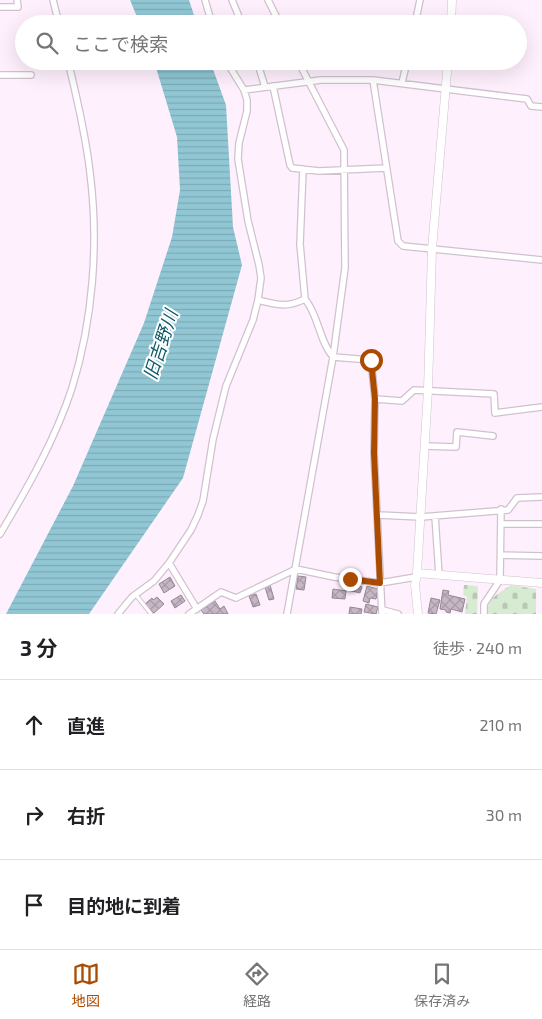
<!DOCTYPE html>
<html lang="ja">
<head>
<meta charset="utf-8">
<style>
  :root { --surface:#fff; --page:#f6f6f6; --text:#202124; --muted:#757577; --line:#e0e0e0; --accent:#ab4b00 }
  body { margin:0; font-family:"Exo 2","Noto Sans JP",sans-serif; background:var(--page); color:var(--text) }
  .stop { position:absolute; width:15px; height:15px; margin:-11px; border:4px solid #ab4b00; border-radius:50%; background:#fff }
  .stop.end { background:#ab4b00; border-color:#fff; box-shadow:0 1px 5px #0008 }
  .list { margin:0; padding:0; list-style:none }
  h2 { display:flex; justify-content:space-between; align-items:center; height:65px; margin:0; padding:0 20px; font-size:21px }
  h2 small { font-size:16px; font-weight:400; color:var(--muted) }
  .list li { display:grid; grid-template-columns:32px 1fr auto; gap:15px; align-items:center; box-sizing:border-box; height:90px; padding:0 20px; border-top:1px solid var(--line) }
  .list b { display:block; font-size:19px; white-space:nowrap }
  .list em { font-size:16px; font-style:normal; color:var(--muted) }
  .icon { flex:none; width:28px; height:28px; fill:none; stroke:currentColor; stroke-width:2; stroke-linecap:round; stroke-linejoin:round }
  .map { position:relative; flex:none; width:542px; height:614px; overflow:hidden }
  .search { position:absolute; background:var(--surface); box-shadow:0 5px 20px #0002; left:15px; right:15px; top:15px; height:55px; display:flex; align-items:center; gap:12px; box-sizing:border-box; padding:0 18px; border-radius:28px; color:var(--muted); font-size:19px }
  .sheet { height:335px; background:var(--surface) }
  nav { display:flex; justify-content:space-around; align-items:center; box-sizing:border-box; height:70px; border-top:1px solid var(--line); background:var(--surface); font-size:14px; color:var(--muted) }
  nav a { display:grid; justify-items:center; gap:2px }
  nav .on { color:var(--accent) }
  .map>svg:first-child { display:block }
  .cemetery { fill:url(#cemetery-stones) }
  .water { fill:url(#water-rules) }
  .building { fill:url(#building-cross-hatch); stroke:#968795 }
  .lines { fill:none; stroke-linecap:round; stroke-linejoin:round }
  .service-casing { stroke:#d0c1cf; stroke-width:5 }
  .minor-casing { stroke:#d0c1cf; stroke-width:8 }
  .tertiary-casing { stroke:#d0c1cf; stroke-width:9 }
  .service { stroke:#fff; stroke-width:3 }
  .minor { stroke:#fff; stroke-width:5.5 }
  .tertiary { stroke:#fff; stroke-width:8 }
  .route { stroke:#ab4b00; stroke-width:6 }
  .labels { text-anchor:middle; stroke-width:4; stroke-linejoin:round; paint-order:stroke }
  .water-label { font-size:18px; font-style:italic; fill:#105b69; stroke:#fff }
</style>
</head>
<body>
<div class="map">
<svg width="542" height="614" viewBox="0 0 542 614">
  <defs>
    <pattern id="cemetery-stones" width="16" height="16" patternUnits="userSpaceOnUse" patternTransform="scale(1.25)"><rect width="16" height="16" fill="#d6ebd1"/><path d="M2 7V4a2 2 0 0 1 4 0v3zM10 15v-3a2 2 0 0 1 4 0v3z" fill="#b7c8b3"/></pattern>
    <pattern id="water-rules" width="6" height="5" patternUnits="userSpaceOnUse" patternTransform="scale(1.25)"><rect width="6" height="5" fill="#91c7d4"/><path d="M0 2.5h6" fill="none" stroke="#7caab5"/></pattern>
    <pattern id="building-cross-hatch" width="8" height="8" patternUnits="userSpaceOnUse" patternTransform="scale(1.25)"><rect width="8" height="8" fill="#c6b7c5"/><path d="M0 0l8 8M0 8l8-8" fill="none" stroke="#a99ca8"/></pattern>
  </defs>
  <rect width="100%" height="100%" fill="#fef1fd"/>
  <path class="cemetery" d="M 464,585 L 478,586 L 477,614 L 465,614 L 467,597 L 463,595 Z
    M 511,585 L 536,589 L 536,614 L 487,614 C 487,598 499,593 511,585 Z"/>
  <path class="water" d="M 130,0 L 189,0 L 197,24 L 140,24 Z
    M 154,61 L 210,61 L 226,105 L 233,227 L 242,265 L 183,478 L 89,614 L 6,614 L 73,486 L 144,323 L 172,237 L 180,190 L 177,137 Z"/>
  <path class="building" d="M 298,576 L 306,577 L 304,590 L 296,589 Z
    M 170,577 L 175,586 L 164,593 L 159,584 Z
    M 350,583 L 362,587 L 360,593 L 348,590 Z
    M 270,585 L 274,599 L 269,600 L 265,587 Z
    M 367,586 L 378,589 L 376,599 L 370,598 L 369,603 L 363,601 Z
    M 333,589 L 346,591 L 345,599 L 332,598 Z
    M 443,590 L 449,591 L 448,595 L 465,599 L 462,612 L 451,609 L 450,613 L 446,612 L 446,610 L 440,609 Z
    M 256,594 L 260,605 L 253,607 L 249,596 Z
    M 181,595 L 185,601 L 175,608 L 171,601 Z
    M 157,597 L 164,604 L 154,613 L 145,604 L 152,598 L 153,600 Z
    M 431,598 L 440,600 L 436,614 L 428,613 Z
    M 215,601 L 220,609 L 224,606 L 228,614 L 204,614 L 201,610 Z
    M 366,604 L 378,607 L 376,614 L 364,612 Z
    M 350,607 L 362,609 L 361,614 L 349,614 Z"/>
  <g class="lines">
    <g class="service-casing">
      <path id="service" d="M 136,595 L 151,614"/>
    </g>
    <g class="minor-casing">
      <path id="minor" d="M 53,0 L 59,24
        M 205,0 L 212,24
        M 232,0 L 242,24
        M 268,0 L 280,24
        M 0,7 L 18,7 L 17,0
        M 415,24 L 420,0
        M 257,61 L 265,87
        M 0,75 L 31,75
        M 373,80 L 398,241 L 403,246 L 542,260
        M 402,83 L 407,61
        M 273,86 L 290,165 L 292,168 L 319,171 L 386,168
        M 244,90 L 321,80 L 373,80 L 527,99 L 531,106 L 542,107
        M 303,169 L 300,244 L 305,299 C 319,316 319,341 333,357 L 371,360 L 375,399 L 374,453 L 382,614
        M 258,300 C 278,305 287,308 305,299
        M 375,399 L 402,401 L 414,390 L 494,394 L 495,413 L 542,407
        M 425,446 L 456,447 L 457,432 L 493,436
        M 378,515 L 421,517 L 508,510 L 517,498 L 542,497
        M 435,516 L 439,575
        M 502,524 L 542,524
        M 0,534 C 28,487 55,440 72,388 C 93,320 99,243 90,173 C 86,136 77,98 68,61
        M 501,555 L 542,556
        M 169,563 L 197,609
        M 383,610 L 398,614
        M 118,614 L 132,597 L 154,581 L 169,563 L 191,530 L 198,515 L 203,501 L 213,439 L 226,386 L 253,320 L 258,300 L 261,278 L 259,265 L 248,221 L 238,159 L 239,143 L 247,111 L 247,100 L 244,90 L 226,61
        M 189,614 L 221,592 L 236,598 L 296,569 L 334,577 L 380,583 L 416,577
        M 287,614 L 333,357 L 345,268 L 344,150 L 298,61
        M 484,614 L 484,604 L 500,580 L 501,509"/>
    </g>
    <g class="tertiary-casing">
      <path id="tertiary" d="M 451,24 L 452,0
        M 417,573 L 542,583
        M 418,614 L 415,585 L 417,573 L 428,390 L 432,249 L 448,61"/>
    </g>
    <use href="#service" class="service"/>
    <use href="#minor" class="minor"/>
    <use href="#tertiary" class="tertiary"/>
  </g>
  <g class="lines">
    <path class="route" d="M 350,579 L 380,583 L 374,453 L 375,399 L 371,360"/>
  </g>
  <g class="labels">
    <g class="water-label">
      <text transform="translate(161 345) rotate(-72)" y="6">旧吉野川</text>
    </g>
  </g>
</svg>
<div class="stop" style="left:371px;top:360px"></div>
<div class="stop end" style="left:350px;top:579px"></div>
<div class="search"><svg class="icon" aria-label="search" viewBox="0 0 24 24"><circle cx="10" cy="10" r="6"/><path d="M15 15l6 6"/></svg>ここで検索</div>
</div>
<section class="sheet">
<h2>3 分<small>徒歩 · 240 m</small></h2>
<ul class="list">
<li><svg class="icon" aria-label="ahead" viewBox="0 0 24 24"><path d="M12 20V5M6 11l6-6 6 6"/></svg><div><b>直進</b></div><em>210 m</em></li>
<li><svg class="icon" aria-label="right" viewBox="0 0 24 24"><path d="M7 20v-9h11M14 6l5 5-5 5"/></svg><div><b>右折</b></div><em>30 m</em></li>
<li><svg class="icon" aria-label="arrive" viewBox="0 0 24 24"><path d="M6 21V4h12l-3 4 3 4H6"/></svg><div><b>目的地に到着</b></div></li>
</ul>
</section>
<nav>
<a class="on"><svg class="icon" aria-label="map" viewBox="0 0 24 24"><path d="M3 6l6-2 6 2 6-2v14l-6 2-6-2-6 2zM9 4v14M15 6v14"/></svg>地図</a>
<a><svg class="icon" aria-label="directions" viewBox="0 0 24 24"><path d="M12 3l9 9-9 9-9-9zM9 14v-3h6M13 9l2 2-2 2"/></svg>経路</a>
<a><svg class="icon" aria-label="saved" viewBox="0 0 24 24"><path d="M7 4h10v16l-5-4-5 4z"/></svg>保存済み</a>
</nav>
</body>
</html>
